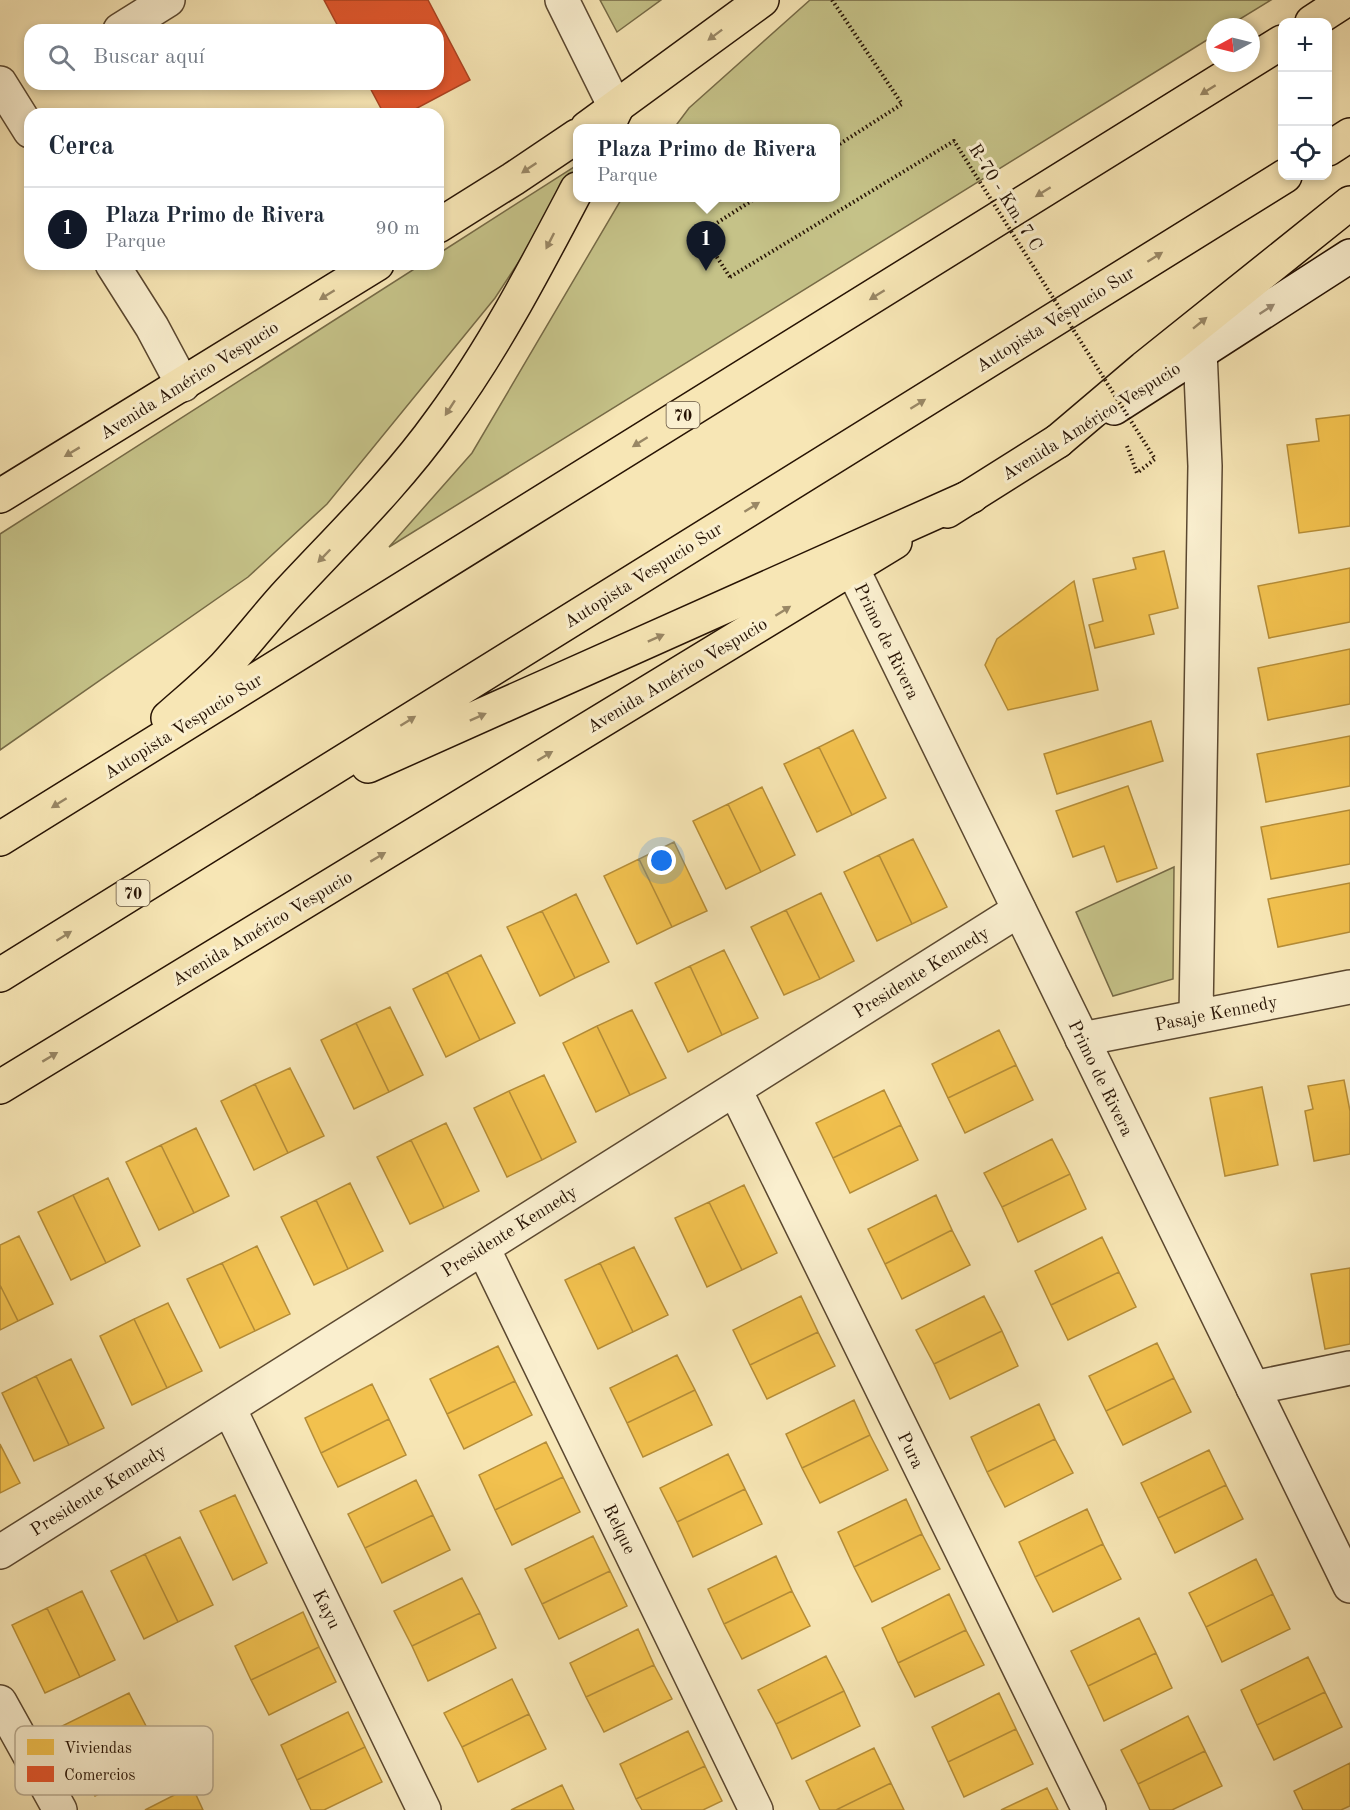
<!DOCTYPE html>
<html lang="es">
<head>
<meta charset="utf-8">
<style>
  :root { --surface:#fff; --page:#f6f6f7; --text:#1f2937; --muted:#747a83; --line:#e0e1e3; --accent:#111827 }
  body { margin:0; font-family:"Old Standard TT",serif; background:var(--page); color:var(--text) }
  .controls { position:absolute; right:18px; top:18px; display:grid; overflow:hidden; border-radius:12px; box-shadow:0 3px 9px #0003 }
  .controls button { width:54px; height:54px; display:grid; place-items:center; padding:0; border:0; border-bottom:2px solid var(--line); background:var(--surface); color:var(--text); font:30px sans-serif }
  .compass { position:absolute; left:1206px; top:18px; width:54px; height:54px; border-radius:50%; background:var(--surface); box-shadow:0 3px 9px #0003; rotate:263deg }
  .you { position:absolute; left:662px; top:861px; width:21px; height:21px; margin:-15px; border:4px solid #fff; border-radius:50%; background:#1a73e8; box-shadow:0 0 0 9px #1a73e833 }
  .badge { display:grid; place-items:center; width:39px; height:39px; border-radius:50%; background:var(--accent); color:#fff; font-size:20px; font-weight:700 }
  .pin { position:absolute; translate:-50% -50px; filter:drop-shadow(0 2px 3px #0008) }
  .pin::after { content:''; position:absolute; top:32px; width:21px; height:18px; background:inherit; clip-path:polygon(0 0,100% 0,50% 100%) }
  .popup { position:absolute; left:573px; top:124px; width:267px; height:78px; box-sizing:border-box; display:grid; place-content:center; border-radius:12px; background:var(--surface); filter:drop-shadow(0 2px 4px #0005); font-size:20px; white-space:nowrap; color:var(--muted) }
  .popup b { font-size:22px; color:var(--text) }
  .popup::after { content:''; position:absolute; left:50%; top:100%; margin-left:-12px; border:12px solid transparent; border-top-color:var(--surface) }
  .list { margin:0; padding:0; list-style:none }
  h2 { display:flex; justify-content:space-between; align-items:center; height:78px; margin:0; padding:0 24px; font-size:26px }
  h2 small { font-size:20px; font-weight:400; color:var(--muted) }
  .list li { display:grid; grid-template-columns:39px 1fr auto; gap:18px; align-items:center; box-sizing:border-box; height:84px; padding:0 24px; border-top:2px solid var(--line) }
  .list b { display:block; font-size:22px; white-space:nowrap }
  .list p { margin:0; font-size:20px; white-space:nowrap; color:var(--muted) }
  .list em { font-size:20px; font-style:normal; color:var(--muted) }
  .icon { flex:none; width:33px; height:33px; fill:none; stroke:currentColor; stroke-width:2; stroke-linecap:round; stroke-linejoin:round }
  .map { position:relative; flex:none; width:1350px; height:1810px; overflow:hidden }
  .search { position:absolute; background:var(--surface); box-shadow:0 3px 9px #0003; left:24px; top:24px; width:420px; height:66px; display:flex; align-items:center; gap:15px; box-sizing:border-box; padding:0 21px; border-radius:18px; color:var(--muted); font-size:22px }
  .panel { position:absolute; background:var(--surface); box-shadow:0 3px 9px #0003; left:24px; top:108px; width:420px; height:162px; border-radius:18px }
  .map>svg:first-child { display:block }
  .green { fill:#c5c288; stroke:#766a46; stroke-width:1.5 }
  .homes { fill:#f2c14e; stroke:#b58d38; stroke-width:1.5 }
  .shops { fill:#e4572e; stroke:#ab4321; stroke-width:1.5 }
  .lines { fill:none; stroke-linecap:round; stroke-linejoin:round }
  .minor-casing { stroke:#5b4830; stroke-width:36 }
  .tertiary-casing { stroke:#5b4830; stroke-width:36 }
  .secondary-casing { stroke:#271304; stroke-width:36 }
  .primary-casing { stroke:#271304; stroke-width:36 }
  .motorway-casing { stroke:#271304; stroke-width:36 }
  .path { stroke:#271304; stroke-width:4; stroke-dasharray:1.5 3; stroke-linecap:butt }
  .minor { stroke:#faefcf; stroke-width:33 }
  .tertiary { stroke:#faefcf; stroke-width:33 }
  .secondary { stroke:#faefcf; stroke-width:33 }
  .primary { stroke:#f7e6b5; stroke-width:33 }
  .motorway { stroke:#f7e6b5; stroke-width:33 }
  .path-bridge { stroke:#271304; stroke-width:4; stroke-dasharray:1.5 3; stroke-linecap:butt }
  .oneway { fill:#998765 }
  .oneway2 { fill:#9b8c74 }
  .labels { text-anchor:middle; stroke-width:6; stroke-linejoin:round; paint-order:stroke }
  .shield { fill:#faefcf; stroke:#665541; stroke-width:1.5 }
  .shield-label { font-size:16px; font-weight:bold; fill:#271304 }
  .street-label { font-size:18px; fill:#271304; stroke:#faefcf }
  .key { fill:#faefcf; stroke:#bbad92; stroke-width:1.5 }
  .key-label { font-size:16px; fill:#271304 }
</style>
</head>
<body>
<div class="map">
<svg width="1350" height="1810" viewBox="0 0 1350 1810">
  <rect width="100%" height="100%" fill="#f7e6b5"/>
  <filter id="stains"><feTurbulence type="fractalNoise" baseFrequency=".00333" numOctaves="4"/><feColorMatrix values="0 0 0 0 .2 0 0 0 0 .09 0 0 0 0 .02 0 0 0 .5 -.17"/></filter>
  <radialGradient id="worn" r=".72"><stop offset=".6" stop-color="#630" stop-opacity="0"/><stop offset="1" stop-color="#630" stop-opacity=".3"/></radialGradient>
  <path class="green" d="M 600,0 L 661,0 L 617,32 Z
    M 810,0 L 1271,0 L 1227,27 L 1215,27 L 1215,35 L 389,547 L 472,453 L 622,198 L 835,198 L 835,128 L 674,128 L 689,108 Z
    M 577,165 L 577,173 L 495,298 L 327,504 L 248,577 L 0,750 L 0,534 L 422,264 L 438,264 L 438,254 Z
    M 1174,867 L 1173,979 L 1113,996 L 1076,912 Z"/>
  <path class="homes" d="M 1350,415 L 1350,526 L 1299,533 L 1287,445 L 1319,441 L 1316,419 Z
    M 1164,551 L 1178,608 L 1149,615 L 1154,634 L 1095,648 L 1089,625 L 1103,621 L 1093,579 L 1136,569 L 1133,558 Z
    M 1350,568 L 1350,622 L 1269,638 L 1258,586 Z
    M 1074,581 L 1098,690 L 1008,710 L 985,665 L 997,639 Z
    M 1350,649 L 1350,704 L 1268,720 L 1258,668 Z
    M 1151,721 L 1163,761 L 1057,794 L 1044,754 Z
    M 853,730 L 886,798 L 852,815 L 819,747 Z
    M 1350,736 L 1350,786 L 1266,802 L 1257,754 Z
    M 819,747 L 852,815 L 817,832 L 784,764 Z
    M 1128,786 L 1157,868 L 1117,882 L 1104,846 L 1073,857 L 1056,811 Z
    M 762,787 L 795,855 L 761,872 L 728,804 Z
    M 728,804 L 761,872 L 726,889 L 693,821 Z
    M 1350,810 L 1350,864 L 1271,879 L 1261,827 Z
    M 913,839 L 947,907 L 912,924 L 879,855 Z
    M 674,842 L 707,911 L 672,927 L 639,859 Z
    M 879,855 L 912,924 L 877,941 L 844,872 Z
    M 639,859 L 672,927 L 637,944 L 604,876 Z
    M 1350,883 L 1350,932 L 1278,947 L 1268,899 Z
    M 821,893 L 854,961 L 820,979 L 786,910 Z
    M 576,894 L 609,962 L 575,978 L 542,911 Z
    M 786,910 L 820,979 L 784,995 L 751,927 Z
    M 542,911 L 575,978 L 540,996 L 507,927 Z
    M 724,950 L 758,1018 L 722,1035 L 690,966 Z
    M 481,955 L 515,1023 L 480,1040 L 447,972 Z
    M 690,966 L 722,1035 L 688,1052 L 655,983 Z
    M 447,972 L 480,1040 L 446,1057 L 413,989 Z
    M 390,1007 L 423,1075 L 389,1092 L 356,1023 Z
    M 632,1010 L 666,1078 L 630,1095 L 597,1026 Z
    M 356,1023 L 389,1092 L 354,1109 L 321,1040 Z
    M 597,1026 L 630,1095 L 596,1112 L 563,1043 Z
    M 999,1030 L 1016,1065 L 948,1098 L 932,1064 Z
    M 1016,1065 L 1033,1100 L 965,1133 L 948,1098 Z
    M 290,1068 L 324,1136 L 288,1153 L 255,1084 Z
    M 544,1075 L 576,1142 L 542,1160 L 509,1091 Z
    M 1344,1080 L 1350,1111 L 1350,1154 L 1314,1161 L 1305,1111 L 1313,1109 L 1308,1086 Z
    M 255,1084 L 288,1153 L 254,1170 L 221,1101 Z
    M 1262,1087 L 1278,1165 L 1225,1176 L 1210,1098 Z
    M 884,1090 L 901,1125 L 833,1158 L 816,1123 Z
    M 509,1091 L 542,1160 L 507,1177 L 474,1108 Z
    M 446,1123 L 479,1191 L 444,1208 L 411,1140 Z
    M 901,1125 L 918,1160 L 850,1193 L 833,1158 Z
    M 196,1128 L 229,1196 L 194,1213 L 161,1145 Z
    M 1052,1139 L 1070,1174 L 1002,1207 L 984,1173 Z
    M 411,1140 L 444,1208 L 410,1224 L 377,1157 Z
    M 161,1145 L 194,1213 L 159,1230 L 126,1162 Z
    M 1070,1174 L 1086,1209 L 1018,1242 L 1002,1207 Z
    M 108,1178 L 140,1246 L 106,1263 L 73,1195 Z
    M 350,1183 L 383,1251 L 348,1269 L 316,1200 Z
    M 744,1185 L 777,1253 L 742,1270 L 709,1202 Z
    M 73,1195 L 106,1263 L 71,1280 L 38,1212 Z
    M 936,1195 L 952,1230 L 885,1264 L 868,1229 Z
    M 316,1200 L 348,1269 L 314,1285 L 281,1217 Z
    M 709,1202 L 742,1270 L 707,1287 L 675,1218 Z
    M 952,1230 L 970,1265 L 902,1299 L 885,1264 Z
    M 19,1236 L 53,1304 L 18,1321 L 0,1285 L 0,1245 Z
    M 1102,1237 L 1119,1272 L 1051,1305 L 1035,1271 Z
    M 257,1246 L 290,1314 L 255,1331 L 222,1263 Z
    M 634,1247 L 668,1315 L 633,1332 L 600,1263 Z
    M 222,1263 L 255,1331 L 220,1348 L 187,1279 Z
    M 600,1263 L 633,1332 L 598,1349 L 565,1280 Z
    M 1350,1268 L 1350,1344 L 1325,1349 L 1311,1274 Z
    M 1119,1272 L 1136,1307 L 1068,1340 L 1051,1305 Z
    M 0,1285 L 18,1321 L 0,1330 Z
    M 801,1296 L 818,1332 L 750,1365 L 733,1330 Z
    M 984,1296 L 1002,1331 L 934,1364 L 916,1330 Z
    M 168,1303 L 202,1371 L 167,1388 L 134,1319 Z
    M 134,1319 L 167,1388 L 132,1405 L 100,1336 Z
    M 1002,1331 L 1018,1366 L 950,1399 L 934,1364 Z
    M 818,1332 L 835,1366 L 767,1399 L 750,1365 Z
    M 1157,1343 L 1174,1378 L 1106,1411 L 1089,1376 Z
    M 498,1346 L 515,1381 L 447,1414 L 430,1379 Z
    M 677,1355 L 695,1390 L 627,1423 L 610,1388 Z
    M 71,1359 L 104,1428 L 69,1445 L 36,1376 Z
    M 36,1376 L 69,1445 L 34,1461 L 2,1393 Z
    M 1174,1378 L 1191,1412 L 1123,1445 L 1106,1411 Z
    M 515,1381 L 532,1415 L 464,1449 L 447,1414 Z
    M 372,1384 L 389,1419 L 321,1453 L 305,1418 Z
    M 695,1390 L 712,1425 L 643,1457 L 627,1423 Z
    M 854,1400 L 870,1435 L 802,1468 L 786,1434 Z
    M 1039,1404 L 1055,1439 L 987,1472 L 971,1437 Z
    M 389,1419 L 406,1455 L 338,1487 L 321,1453 Z
    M 870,1435 L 888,1470 L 820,1503 L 802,1468 Z
    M 1055,1439 L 1073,1473 L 1005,1507 L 987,1472 Z
    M 546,1442 L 563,1477 L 495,1510 L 479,1475 Z
    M 0,1444 L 20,1483 L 0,1493 Z
    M 1209,1450 L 1226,1485 L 1158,1518 L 1141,1483 Z
    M 728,1454 L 745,1489 L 677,1522 L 660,1488 Z
    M 563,1477 L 580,1512 L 512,1545 L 495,1510 Z
    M 416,1480 L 433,1515 L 365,1548 L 348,1514 Z
    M 1226,1485 L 1243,1519 L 1175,1553 L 1158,1518 Z
    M 745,1489 L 762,1524 L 693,1557 L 677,1522 Z
    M 235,1495 L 267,1563 L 233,1580 L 200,1511 Z
    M 906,1499 L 922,1534 L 854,1567 L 838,1532 Z
    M 1087,1509 L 1103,1544 L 1035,1577 L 1019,1542 Z
    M 433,1515 L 450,1550 L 382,1583 L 365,1548 Z
    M 922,1534 L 940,1569 L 872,1602 L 854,1567 Z
    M 593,1536 L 610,1571 L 542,1604 L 525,1569 Z
    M 180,1537 L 213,1605 L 178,1622 L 145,1554 Z
    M 1103,1544 L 1121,1579 L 1053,1612 L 1035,1577 Z
    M 145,1554 L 178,1622 L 144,1639 L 111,1571 Z
    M 776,1556 L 792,1591 L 724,1624 L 708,1589 Z
    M 1256,1559 L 1273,1594 L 1206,1627 L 1189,1593 Z
    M 610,1571 L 627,1606 L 559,1639 L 542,1604 Z
    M 462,1578 L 480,1613 L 412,1646 L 394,1611 Z
    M 82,1591 L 115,1660 L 80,1677 L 47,1608 Z
    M 792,1591 L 810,1626 L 742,1659 L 724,1624 Z
    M 949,1594 L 966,1630 L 898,1663 L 882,1628 Z
    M 1273,1594 L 1290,1629 L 1222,1662 L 1206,1627 Z
    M 47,1608 L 80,1677 L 45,1693 L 12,1625 Z
    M 303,1612 L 319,1647 L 251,1680 L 235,1646 Z
    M 480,1613 L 496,1648 L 428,1681 L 412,1646 Z
    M 1139,1618 L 1156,1653 L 1088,1686 L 1071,1651 Z
    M 638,1629 L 654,1665 L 586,1697 L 570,1663 Z
    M 966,1630 L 984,1665 L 915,1697 L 898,1663 Z
    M 319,1647 L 336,1682 L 269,1715 L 251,1680 Z
    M 1156,1653 L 1172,1688 L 1104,1721 L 1088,1686 Z
    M 826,1656 L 844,1691 L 776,1724 L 758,1690 Z
    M 1308,1657 L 1325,1692 L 1257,1725 L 1241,1690 Z
    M 654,1665 L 672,1699 L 604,1732 L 586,1697 Z
    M 512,1679 L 529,1714 L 462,1747 L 444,1713 Z
    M 844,1691 L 860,1726 L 792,1759 L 776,1724 Z
    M 1325,1692 L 1342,1727 L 1274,1760 L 1257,1725 Z
    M 129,1693 L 147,1728 L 78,1761 L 62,1726 Z
    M 999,1693 L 1016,1729 L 948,1762 L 932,1727 Z
    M 348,1712 L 365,1747 L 297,1780 L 281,1745 Z
    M 529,1714 L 546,1749 L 478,1782 L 462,1747 Z
    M 1188,1716 L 1205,1751 L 1138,1784 L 1121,1750 Z
    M 147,1728 L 163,1763 L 95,1796 L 78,1761 Z
    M 1016,1729 L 1033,1764 L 964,1797 L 948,1762 Z
    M 688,1731 L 705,1766 L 636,1799 L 620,1764 Z
    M 365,1747 L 382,1782 L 324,1810 L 311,1810 L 297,1780 Z
    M 874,1748 L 891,1783 L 836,1810 L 820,1810 L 806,1781 Z
    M 1205,1751 L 1222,1786 L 1172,1810 L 1150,1810 L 1138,1784 Z
    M 1350,1763 L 1350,1806 L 1341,1810 L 1303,1810 L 1294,1791 Z
    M 705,1766 L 722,1801 L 703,1810 L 642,1810 L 636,1799 Z
    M 891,1783 L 904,1810 L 836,1810 Z
    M 562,1785 L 574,1810 L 511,1810 Z
    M 192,1786 L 203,1810 L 145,1810 Z
    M 1047,1788 L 1058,1810 L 1001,1810 Z"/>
  <path class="shops" d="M 324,0 L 428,0 L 470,80 L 406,114 L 384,114 L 368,84 L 438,84 L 438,30 L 340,30 Z"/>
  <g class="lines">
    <g class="minor-casing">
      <path id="minor" d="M 120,30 L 168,0
        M 0,83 L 30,131
        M 112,264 L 152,327 L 183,385
        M 1196,1016 L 1205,466 L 1200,351
        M 1082,1039 L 1350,987
        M 735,1090 L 1089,1810
        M 483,1248 L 756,1810
        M 1253,1388 L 1350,1368
        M 229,1408 L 424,1810
        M 0,1552 L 1019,910
        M 0,1702 L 60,1810"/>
    </g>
    <g class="tertiary-casing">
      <path id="tertiary" d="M 562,0 L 616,109
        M 852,568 L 1350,1586"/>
    </g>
    <g class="secondary-casing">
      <path id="secondary" d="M 1114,408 L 1350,256"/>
    </g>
    <g class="primary-casing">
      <path id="primary" d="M 587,128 L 762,0
        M 438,226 L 513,179 L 577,136
        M 0,496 L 377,264
        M 947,511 L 1058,441
        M 0,1087 L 895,542"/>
    </g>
    <g class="motorway-casing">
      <path id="motorway" d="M 1312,22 L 1346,0
        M 607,128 L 616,109
        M 1328,149 L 1350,135
        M 1058,441 L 1144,368 L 1350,203
        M 168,718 C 187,701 208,684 225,666 C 247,642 266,617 288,593 C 341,536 396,483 441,420 C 494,348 536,267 577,189
        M 368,766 L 972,496
        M 0,839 L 1282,42
        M 0,975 L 1285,176"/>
    </g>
    <path class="path" d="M 832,0 L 902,104 L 835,147
      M 730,277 L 701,233 L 756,198
      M 1127,446 L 1137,473 L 1155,459"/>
    <use href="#minor" class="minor"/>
    <use href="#tertiary" class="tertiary"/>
    <use href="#secondary" class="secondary"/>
    <use href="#primary" class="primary"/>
    <use href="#motorway" class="motorway"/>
    <path class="path-bridge" d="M 730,277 L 954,141 L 1155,459"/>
  </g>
  <defs><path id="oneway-solid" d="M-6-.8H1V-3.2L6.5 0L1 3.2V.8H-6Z" transform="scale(1.5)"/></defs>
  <g class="oneway">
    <use href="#oneway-solid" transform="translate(715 35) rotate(143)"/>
    <use href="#oneway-solid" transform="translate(1208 90) rotate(148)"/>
    <use href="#oneway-solid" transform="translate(529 168) rotate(146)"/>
    <use href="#oneway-solid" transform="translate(1043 192) rotate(148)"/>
    <use href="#oneway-solid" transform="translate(550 241) rotate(117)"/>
    <use href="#oneway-solid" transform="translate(1155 257) rotate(-32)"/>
    <use href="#oneway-solid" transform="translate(327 295) rotate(148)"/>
    <use href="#oneway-solid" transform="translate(877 295) rotate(148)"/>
    <use href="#oneway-solid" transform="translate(1200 323) rotate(-39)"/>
    <use href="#oneway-solid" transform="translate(918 404) rotate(-32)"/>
    <use href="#oneway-solid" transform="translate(450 408) rotate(123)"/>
    <use href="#oneway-solid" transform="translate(640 442) rotate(148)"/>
    <use href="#oneway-solid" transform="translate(72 452) rotate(149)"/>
    <use href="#oneway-solid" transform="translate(752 507) rotate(-32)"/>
    <use href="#oneway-solid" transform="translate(324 556) rotate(134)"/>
    <use href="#oneway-solid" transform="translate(783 611) rotate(-32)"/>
    <use href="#oneway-solid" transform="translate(656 638) rotate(-24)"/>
    <use href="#oneway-solid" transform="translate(478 717) rotate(-24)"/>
    <use href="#oneway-solid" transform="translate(408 721) rotate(-32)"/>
    <use href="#oneway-solid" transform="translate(545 756) rotate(-31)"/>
    <use href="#oneway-solid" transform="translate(59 803) rotate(148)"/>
    <use href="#oneway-solid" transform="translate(378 857) rotate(-31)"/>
    <use href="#oneway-solid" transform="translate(64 936) rotate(-32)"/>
    <use href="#oneway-solid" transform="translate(50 1057) rotate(-31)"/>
  </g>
  <use class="oneway2" href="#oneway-solid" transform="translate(1267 309) rotate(-33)"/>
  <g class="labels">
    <g class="shield">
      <rect x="666.5" y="402" width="33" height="26" rx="4.5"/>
      <rect x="116.5" y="880" width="33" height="26" rx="4.5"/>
    </g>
    <g class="shield-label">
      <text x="683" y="421">70</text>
      <text x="133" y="899">70</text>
    </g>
    <g class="street-label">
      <text transform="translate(1006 197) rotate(58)" y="6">R-70 - Km. 7 C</text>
      <text transform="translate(1055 319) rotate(-32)" y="6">Autopista Vespucio Sur</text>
      <text transform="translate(189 380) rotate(-32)" y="6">Avenida Américo Vespucio</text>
      <text transform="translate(1091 421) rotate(-32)" y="6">Avenida Américo Vespucio</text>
      <text transform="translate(643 575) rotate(-32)" y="6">Autopista Vespucio Sur</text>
      <text transform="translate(887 641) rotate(64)" y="6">Primo de Rivera</text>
      <text transform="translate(677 675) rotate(-31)" y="6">Avenida Américo Vespucio</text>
      <text transform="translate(183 726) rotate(-32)" y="6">Autopista Vespucio Sur</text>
      <text transform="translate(262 928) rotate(-31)" y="6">Avenida Américo Vespucio</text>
      <text transform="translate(921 972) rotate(-32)" y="6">Presidente Kennedy</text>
      <text transform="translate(1216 1013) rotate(-11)" y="6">Pasaje Kennedy</text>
      <text transform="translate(1101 1078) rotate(64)" y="6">Primo de Rivera</text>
      <text transform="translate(509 1231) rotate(-32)" y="6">Presidente Kennedy</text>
      <text transform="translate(911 1450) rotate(64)" y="6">Pura</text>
      <text transform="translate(98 1490) rotate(-32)" y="6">Presidente Kennedy</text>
      <text transform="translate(620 1529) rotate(64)" y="6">Relque</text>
      <text transform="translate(327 1609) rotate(64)" y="6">Kayu</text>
    </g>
  </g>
  <rect x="15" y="1726" width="198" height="69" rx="9" class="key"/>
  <rect x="27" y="1739" width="27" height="16" fill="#f2c14e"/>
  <rect x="27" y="1766" width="27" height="16" fill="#e4572e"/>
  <g class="key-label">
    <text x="64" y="1753">Viviendas</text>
    <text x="64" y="1780">Comercios</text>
  </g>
  <rect width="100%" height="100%" filter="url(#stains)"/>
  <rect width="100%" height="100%" fill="url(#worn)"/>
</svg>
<div class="controls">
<button>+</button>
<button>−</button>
<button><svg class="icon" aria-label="locate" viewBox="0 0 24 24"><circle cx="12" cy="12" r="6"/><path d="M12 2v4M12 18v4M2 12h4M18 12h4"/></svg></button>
</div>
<svg class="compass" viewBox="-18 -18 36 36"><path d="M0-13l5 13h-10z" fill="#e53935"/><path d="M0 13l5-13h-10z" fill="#747a83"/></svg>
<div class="you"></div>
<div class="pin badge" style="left:706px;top:271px">1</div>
<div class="popup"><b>Plaza Primo de Rivera</b>Parque</div>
<div class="search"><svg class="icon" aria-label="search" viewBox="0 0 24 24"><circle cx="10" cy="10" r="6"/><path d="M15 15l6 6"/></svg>Buscar aquí</div>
<section class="panel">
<h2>Cerca<small></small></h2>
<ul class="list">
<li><span class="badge">1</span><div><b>Plaza Primo de Rivera</b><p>Parque</p></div><em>90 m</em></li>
</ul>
</section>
</div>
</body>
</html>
